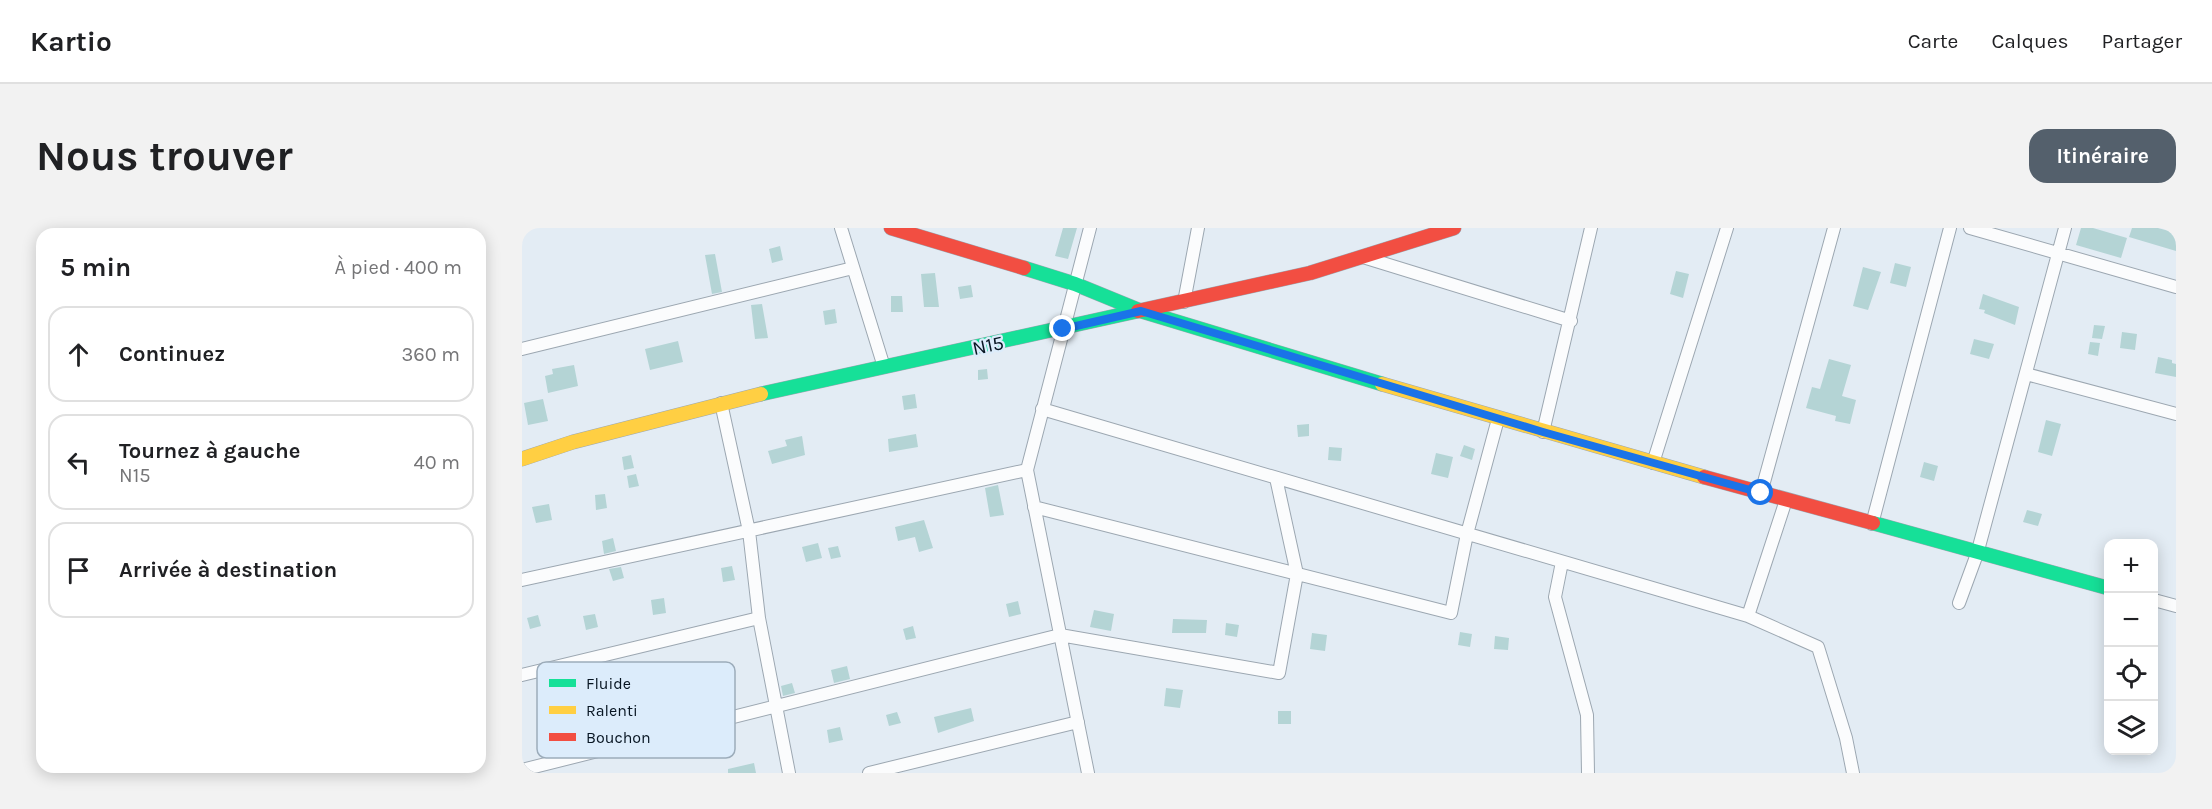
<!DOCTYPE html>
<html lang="fr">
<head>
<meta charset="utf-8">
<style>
  :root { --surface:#fff; --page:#f2f2f2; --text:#202124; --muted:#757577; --line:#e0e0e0; --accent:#54606c }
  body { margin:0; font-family:Karla,sans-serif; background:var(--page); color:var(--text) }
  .controls { position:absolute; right:18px; bottom:18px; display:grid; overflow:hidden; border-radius:12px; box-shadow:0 3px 15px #0003 }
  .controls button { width:54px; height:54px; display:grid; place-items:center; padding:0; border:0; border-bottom:2px solid var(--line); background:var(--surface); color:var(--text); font:30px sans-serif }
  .stop { position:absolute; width:18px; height:18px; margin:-14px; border:4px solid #1a73e8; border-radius:50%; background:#fff }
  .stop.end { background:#1a73e8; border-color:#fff; box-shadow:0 2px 6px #0008 }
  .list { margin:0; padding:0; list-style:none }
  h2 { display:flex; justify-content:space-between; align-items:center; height:78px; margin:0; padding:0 24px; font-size:26px }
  h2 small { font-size:20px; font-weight:400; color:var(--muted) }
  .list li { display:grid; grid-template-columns:39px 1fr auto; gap:18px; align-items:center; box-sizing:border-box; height:96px; margin:0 12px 12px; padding:0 12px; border:2px solid var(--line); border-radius:18px }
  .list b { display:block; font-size:22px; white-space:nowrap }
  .list p { margin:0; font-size:20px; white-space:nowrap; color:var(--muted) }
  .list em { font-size:20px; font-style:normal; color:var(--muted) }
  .icon { flex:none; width:33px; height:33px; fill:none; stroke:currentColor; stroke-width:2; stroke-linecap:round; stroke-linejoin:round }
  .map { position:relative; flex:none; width:1654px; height:545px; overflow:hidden; border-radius:18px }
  header { display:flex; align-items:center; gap:36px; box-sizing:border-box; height:84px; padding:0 30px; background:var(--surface); border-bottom:2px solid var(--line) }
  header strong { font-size:28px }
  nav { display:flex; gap:33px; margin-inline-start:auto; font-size:21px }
  .intro { display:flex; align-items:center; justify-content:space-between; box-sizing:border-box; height:144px; padding:0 36px }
  h1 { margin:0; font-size:42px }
  .button { padding:15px 27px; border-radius:18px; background:var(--accent); color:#fff; font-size:21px; font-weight:700 }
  main { display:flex; gap:36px; padding:0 36px }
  aside { flex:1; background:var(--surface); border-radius:18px; box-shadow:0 3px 15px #0003 }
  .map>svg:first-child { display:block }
  .building { fill:#b4d4d5 }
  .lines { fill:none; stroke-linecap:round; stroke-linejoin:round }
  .street-casing { stroke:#9ca7b1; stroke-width:14 }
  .fast-casing { stroke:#9ca7b1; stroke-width:15 }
  .slow-casing { stroke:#9ca7b1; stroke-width:15 }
  .jam-casing { stroke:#9ca7b1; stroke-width:15 }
  .street { stroke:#fbfcfd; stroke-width:12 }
  .fast { stroke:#16e098; stroke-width:14 }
  .slow { stroke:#ffcf43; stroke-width:14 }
  .jam { stroke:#f24e42; stroke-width:14 }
  .route { stroke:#1a73e8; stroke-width:8 }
  .labels { text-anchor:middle; stroke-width:4.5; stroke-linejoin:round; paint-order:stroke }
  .street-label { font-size:20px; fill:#071522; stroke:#dcecfb }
  .key { fill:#dcecfb; stroke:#9cacba; stroke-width:1.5 }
  .key-label { font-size:16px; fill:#071522 }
</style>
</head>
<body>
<header>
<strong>Kartio</strong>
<nav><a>Carte</a><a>Calques</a><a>Partager</a></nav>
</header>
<div class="intro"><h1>Nous trouver</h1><a class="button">Itinéraire</a></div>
<main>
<aside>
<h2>5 min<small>À pied · 400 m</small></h2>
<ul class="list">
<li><svg class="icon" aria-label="ahead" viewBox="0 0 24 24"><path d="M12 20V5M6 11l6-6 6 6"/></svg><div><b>Continuez</b></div><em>360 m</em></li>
<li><svg class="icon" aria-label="left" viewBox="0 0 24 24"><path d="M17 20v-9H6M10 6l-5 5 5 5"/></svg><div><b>Tournez à gauche</b><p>N15</p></div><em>40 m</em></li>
<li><svg class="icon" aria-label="arrive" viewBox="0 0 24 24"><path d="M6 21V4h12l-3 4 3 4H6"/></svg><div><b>Arrivée à destination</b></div></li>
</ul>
</aside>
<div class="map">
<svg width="1654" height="545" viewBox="0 0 1654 545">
  <rect width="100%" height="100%" fill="#e3ecf4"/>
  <path class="building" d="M 541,0 L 555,0 L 546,31 L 533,28 Z
    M 1559,0 L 1571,0 L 1605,10 L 1599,30 L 1554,17 Z
    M 1610,0 L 1636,0 L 1654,5 L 1654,23 L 1607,9 Z
    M 258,18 L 261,32 L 250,35 L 247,21 Z
    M 193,26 L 200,64 L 190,66 L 183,27 Z
    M 1373,35 L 1389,39 L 1384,59 L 1368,55 Z
    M 1341,39 L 1359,44 L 1346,82 L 1331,78 Z
    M 1154,43 L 1167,46 L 1161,70 L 1148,66 Z
    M 413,45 L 417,79 L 402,79 L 399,46 Z
    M 449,57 L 451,69 L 438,71 L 436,59 Z
    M 1461,66 L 1497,79 L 1493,97 L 1462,85 L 1463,82 L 1457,81 Z
    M 369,68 L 380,68 L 381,84 L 369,84 Z
    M 240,76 L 246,110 L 233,111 L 229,77 Z
    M 313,81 L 315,95 L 303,97 L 301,83 Z
    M 1572,97 L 1583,98 L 1580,111 L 1570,110 Z
    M 1600,104 L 1615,106 L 1613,122 L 1598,120 Z
    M 1452,111 L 1472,116 L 1467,131 L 1448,126 Z
    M 156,113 L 161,134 L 128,142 L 123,121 Z
    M 1568,114 L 1578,115 L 1576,128 L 1566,126 Z
    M 1636,129 L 1650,132 L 1650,135 L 1654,136 L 1654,149 L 1633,145 Z
    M 1307,131 L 1329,137 L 1320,168 L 1334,172 L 1328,196 L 1313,193 L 1314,188 L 1284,180 L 1290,159 L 1298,161 Z
    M 52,137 L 56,158 L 26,165 L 23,148 L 31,146 L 30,141 Z
    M 465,141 L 466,151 L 456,152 L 456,142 Z
    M 393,166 L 395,180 L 382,182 L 380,168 Z
    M 21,171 L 26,193 L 6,197 L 2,175 Z
    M 1524,192 L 1539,196 L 1530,228 L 1516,224 Z
    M 787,196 L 787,208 L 776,209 L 775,197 Z
    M 394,206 L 396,219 L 367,224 L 366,211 Z
    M 280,208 L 283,227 L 250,236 L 246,223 L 265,218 L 263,212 Z
    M 942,217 L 953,221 L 950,232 L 938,228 Z
    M 807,219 L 820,220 L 819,233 L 806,232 Z
    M 914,225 L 931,229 L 926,250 L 909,246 Z
    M 109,227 L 112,240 L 102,242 L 100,229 Z
    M 1402,234 L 1416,238 L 1412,253 L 1398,249 Z
    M 114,246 L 117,258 L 107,260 L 105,248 Z
    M 476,257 L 482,287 L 468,289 L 463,260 Z
    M 83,266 L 85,280 L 74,282 L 73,267 Z
    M 27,276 L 30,292 L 14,295 L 10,279 Z
    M 1505,282 L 1520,286 L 1516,298 L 1501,294 Z
    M 402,292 L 411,320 L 397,324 L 393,309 L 376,313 L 373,299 Z
    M 91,310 L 94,323 L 82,326 L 80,313 Z
    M 296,315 L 300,330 L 284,334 L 280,319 Z
    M 316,318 L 319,329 L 309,331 L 306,320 Z
    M 210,338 L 213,352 L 201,354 L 199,340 Z
    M 99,339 L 102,350 L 91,353 L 87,341 Z
    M 142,370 L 144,385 L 131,387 L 129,372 Z
    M 496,373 L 499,386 L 487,389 L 484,376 Z
    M 572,382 L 592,386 L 589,403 L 568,399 Z
    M 73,386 L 76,399 L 64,402 L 61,388 Z
    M 16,387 L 19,398 L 8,401 L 5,390 Z
    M 651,391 L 685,392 L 684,405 L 650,405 Z
    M 704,395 L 717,397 L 715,409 L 703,407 Z
    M 391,398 L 394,410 L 384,412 L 381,401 Z
    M 938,404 L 950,406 L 948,419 L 936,417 Z
    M 790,405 L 805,407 L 803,423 L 788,421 Z
    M 973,408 L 987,410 L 986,422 L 972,421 Z
    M 325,438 L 328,451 L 312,455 L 309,442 Z
    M 270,455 L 273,465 L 261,468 L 259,458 Z
    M 644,460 L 661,462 L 658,480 L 642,478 Z
    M 449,480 L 452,493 L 416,505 L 412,489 Z
    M 756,483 L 769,483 L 769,496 L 756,496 Z
    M 375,484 L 379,495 L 367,498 L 364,487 Z
    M 318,499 L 321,512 L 307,515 L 305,502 Z
    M 232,535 L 234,545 L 206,545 L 206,541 Z"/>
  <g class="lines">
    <g class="street-casing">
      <path id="street" d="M 319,0 L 362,139
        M 1448,0 L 1654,59
        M 841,29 L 1049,93
        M 662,74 L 676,0
        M 0,121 L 331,40
        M 1504,146 L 1654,186
        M 199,175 L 227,303 L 237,390 L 267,545
        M 520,181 L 1226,388 L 1264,272
        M 1021,204 L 1069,0
        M 1131,235 L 1205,0
        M 1239,265 L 1312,0
        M 512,279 L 929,385 L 945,306 L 976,191
        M 1350,296 L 1428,0
        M 1040,334 L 1033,369 L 1065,487 L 1066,545
        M 0,352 L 505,242
        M 1632,372 L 1654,378
        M 1437,375 L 1455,326 L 1543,0
        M 1226,388 L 1296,419 L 1324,510 L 1331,545
        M 0,447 L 237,390
        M 0,542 L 538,407 L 757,445 L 775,346 L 754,250
        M 347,545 L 556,494
        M 566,545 L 505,242 L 568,0"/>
    </g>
    <g class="fast-casing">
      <path id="fast" d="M 502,40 L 553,56 L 619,83 L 860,156
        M 239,166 L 616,83
        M 1351,295 L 1586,360"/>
    </g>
    <g class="slow-casing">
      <path id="slow" d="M 860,156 L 1182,249
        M 0,231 L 51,214 L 239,166"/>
    </g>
    <g class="jam-casing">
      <path id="jam" d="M 369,0 L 502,40
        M 616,83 L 788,45 L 932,0
        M 1182,249 L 1351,295"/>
    </g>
    <use href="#street" class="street"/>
    <use href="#fast" class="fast"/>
    <use href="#slow" class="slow"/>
    <use href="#jam" class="jam"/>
  </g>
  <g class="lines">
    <path class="route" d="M 541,101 L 619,83 L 1021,204 L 1239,265"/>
  </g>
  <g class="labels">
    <g class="street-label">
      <text transform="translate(466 117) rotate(-12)" y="7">N15</text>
    </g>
  </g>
  <rect x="15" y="434" width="198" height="96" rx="9" class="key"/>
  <rect x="27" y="451" width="27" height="8" fill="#16e098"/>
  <rect x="27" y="478" width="27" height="8" fill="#ffcf43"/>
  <rect x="27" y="505" width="27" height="8" fill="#f24e42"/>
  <g class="key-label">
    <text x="64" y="461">Fluide</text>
    <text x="64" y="488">Ralenti</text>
    <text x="64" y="515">Bouchon</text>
  </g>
</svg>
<div class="controls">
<button>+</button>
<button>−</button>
<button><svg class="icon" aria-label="locate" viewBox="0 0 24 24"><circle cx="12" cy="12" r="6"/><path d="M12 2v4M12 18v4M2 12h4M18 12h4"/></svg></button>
<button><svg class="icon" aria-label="layers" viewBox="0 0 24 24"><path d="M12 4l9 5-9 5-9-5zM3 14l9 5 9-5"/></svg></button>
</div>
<div class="stop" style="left:1239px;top:265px"></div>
<div class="stop end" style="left:541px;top:101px"></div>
</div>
</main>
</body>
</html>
